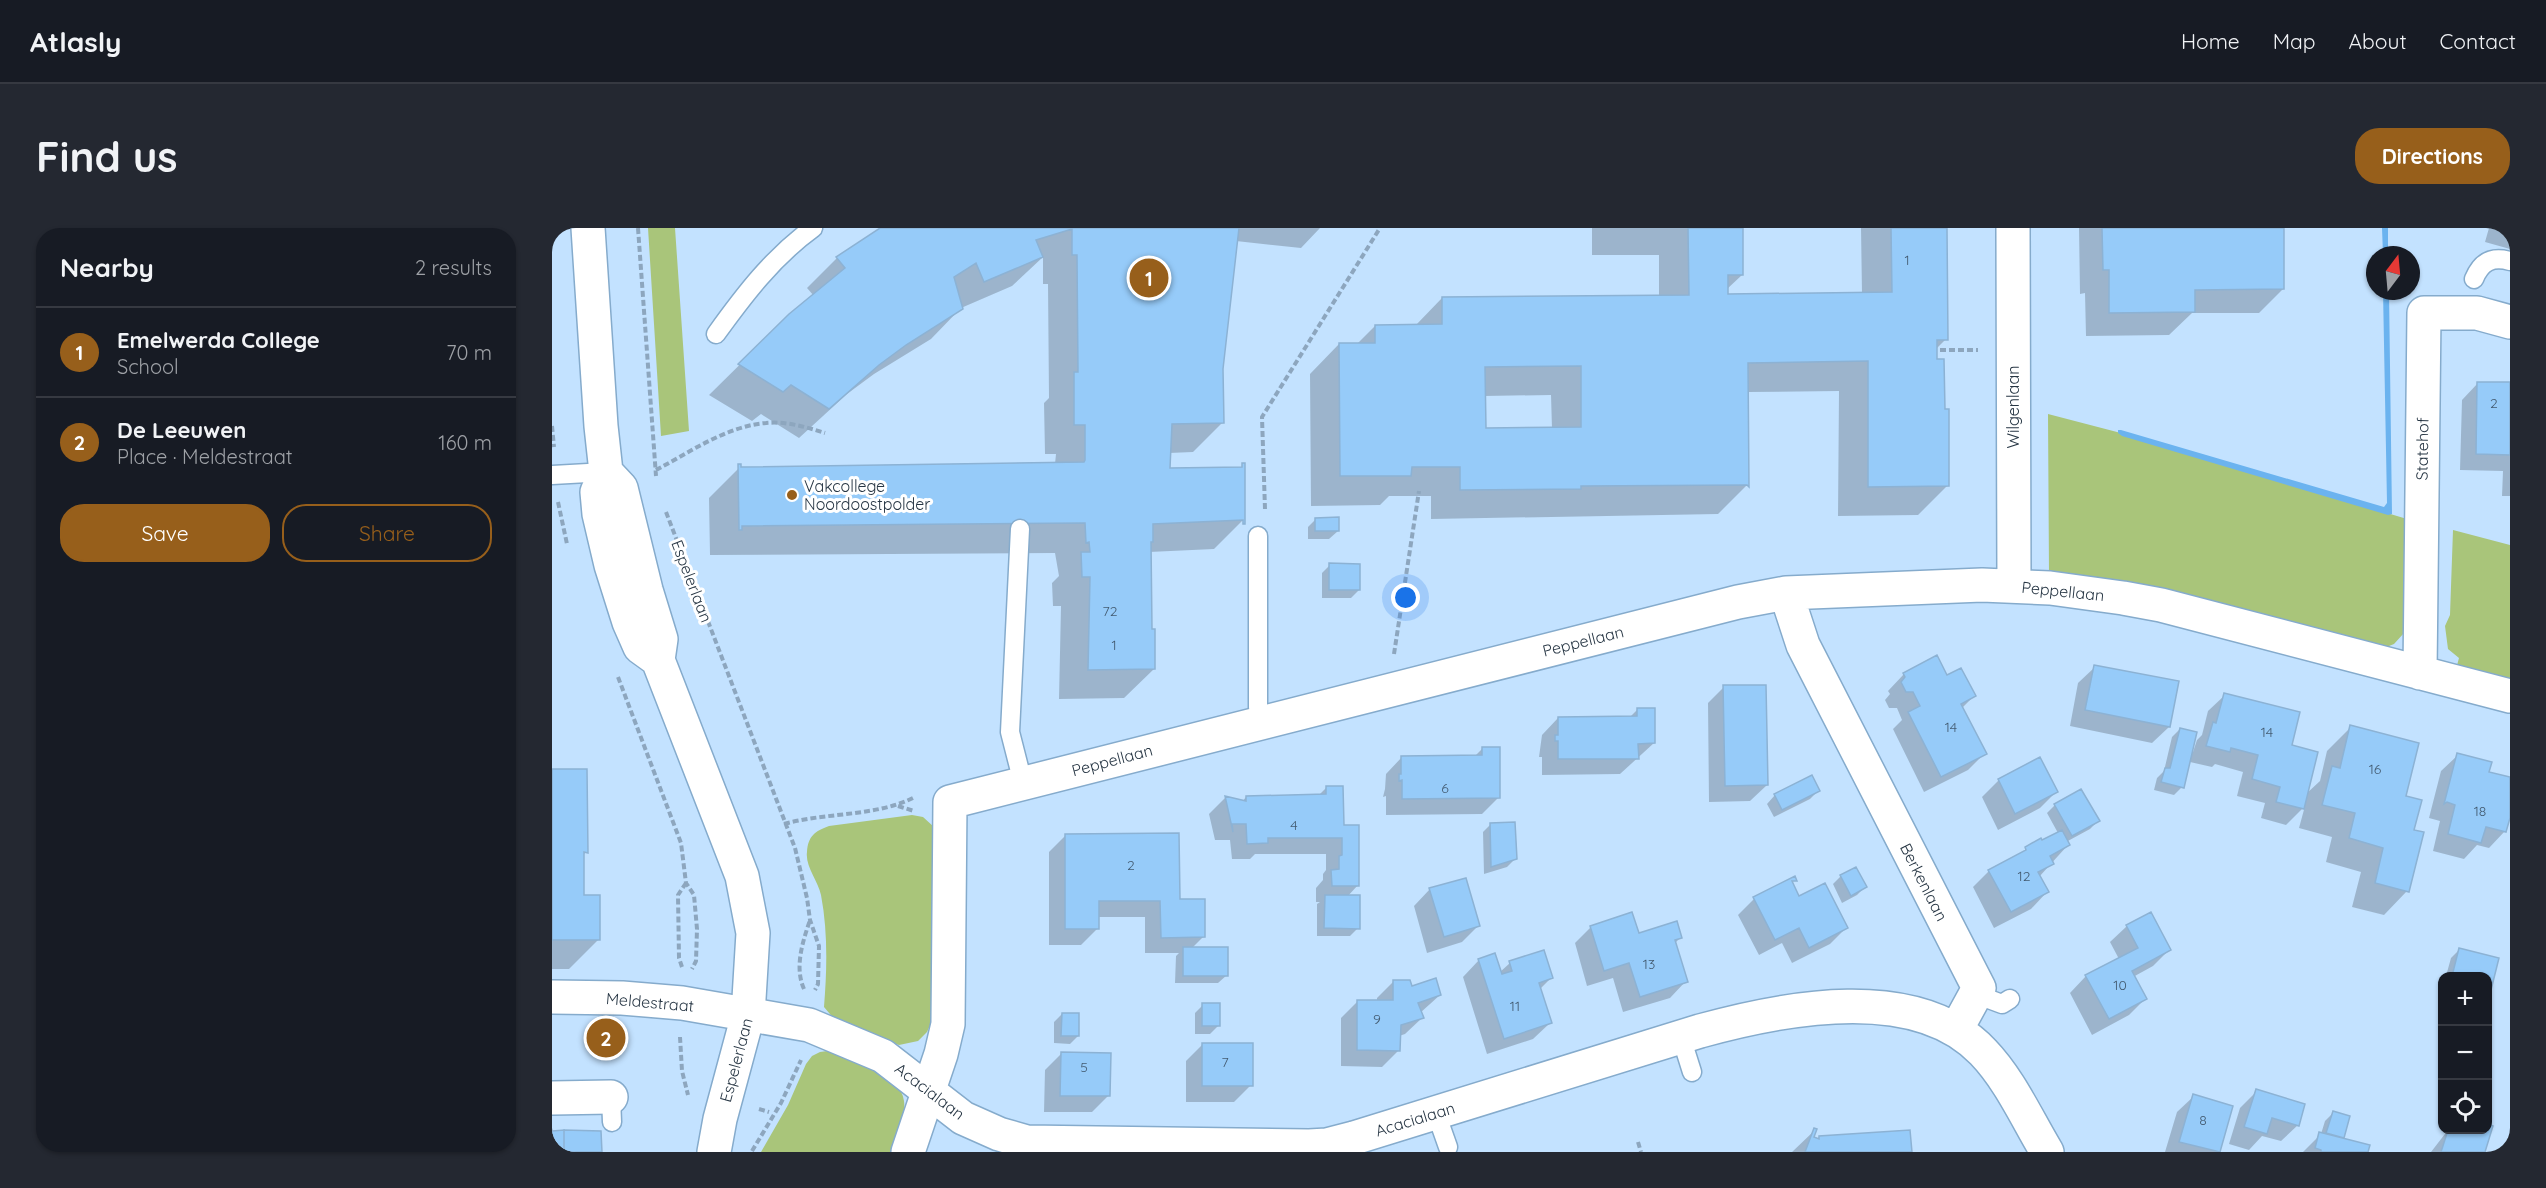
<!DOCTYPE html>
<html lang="en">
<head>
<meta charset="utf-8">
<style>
  :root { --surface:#171b24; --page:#242831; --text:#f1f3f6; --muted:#9ea1a6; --line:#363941; --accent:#975f1b }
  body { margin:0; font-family:Quicksand,sans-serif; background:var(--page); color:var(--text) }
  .controls { position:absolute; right:18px; bottom:18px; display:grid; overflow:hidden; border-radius:12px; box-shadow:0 2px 4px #0004 }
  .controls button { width:54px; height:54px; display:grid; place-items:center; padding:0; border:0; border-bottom:2px solid var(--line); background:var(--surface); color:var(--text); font:30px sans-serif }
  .compass { position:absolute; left:1814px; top:18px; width:54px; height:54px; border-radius:50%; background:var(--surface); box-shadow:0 2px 4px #0004; rotate:16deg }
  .you { position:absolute; left:854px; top:370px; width:21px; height:21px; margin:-15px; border:4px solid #fff; border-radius:50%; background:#1a73e8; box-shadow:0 0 0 9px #1a73e833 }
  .badge { display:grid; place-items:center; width:39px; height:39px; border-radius:50%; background:var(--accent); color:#fff; font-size:20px; font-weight:700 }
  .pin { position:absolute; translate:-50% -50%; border:3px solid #fff; box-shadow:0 2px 6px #0006 }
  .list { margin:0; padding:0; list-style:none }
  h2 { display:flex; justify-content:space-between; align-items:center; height:78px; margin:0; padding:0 24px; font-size:26px }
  h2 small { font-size:20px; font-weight:400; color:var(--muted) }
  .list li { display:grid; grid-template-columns:39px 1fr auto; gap:18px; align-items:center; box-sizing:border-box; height:90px; padding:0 24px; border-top:2px solid var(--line) }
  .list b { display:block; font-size:22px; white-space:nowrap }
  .list p { margin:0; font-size:20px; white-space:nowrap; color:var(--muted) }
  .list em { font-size:20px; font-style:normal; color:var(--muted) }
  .actions { display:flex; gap:12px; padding:18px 24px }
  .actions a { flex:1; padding:14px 0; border:2px solid var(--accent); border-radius:24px; text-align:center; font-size:21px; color:var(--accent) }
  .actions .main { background:var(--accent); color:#fff }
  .icon { flex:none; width:33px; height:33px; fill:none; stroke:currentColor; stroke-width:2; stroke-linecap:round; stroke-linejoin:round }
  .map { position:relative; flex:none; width:1958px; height:924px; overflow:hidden; border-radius:24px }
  header { display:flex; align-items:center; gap:36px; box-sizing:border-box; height:84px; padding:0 30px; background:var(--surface); border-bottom:2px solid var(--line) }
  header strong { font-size:28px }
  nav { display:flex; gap:33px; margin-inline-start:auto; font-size:21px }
  .intro { display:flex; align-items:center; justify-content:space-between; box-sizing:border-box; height:144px; padding:0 36px }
  h1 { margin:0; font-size:42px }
  .button { padding:15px 27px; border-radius:24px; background:var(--accent); color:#fff; font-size:21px; font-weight:700 }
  main { display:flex; gap:36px; padding:0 36px }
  aside { flex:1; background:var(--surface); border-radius:24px; box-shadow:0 2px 4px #0004 }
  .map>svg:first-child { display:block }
  .green { fill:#a9c57a }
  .water { fill:#6bb3ef }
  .shadow { fill:#0003; fill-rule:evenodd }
  .building { fill:#96cbf9; stroke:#8cb2d4; stroke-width:1.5; fill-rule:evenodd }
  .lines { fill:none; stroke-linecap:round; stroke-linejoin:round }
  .lane-casing { stroke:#85abcc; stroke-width:21 }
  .street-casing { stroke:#85abcc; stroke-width:36 }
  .secondary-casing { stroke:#85abcc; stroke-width:36 }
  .path { stroke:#8da6be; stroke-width:4; stroke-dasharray:6 3; stroke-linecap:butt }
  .lane { stroke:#fff; stroke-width:18 }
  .street { stroke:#fff; stroke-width:33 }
  .secondary { stroke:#fff; stroke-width:33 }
  .poi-dot { fill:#975f1b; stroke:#fff; stroke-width:2 }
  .labels { text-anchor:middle; stroke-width:6; stroke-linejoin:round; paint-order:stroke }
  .number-label { font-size:14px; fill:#435b71 }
  .street-label { font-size:16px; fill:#273644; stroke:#fff }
  .poi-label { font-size:16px; fill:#273644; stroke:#fff; text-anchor:start }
</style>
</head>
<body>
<header>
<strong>Atlasly</strong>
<nav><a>Home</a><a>Map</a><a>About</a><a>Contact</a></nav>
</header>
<div class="intro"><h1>Find us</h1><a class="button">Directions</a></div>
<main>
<aside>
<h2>Nearby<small>2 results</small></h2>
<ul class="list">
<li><span class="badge">1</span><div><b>Emelwerda College</b><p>School</p></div><em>70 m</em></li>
<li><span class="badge">2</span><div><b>De Leeuwen</b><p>Place · Meldestraat</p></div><em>160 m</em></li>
</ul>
<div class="actions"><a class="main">Save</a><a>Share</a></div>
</aside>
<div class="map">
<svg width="1958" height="924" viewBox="0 0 1958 924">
  <rect width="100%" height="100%" fill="#c3e2ff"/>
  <path class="green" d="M 96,0 L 123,0 L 137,203 L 109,208 Z
    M 1496,186 L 1565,204 L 1855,291 L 1852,405 L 1842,416 L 1832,420 L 1497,346 Z
    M 1901,302 L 1958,317 L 1958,455 L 1904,441 L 1907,430 L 1896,421 L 1893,398 L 1898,387 Z
    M 360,587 L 371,589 L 382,599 L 380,793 L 375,804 L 366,813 L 347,817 L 283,792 L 272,779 C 275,742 276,704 269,667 C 266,653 253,638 255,624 C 256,608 263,603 277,598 Z
    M 283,822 C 304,833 349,846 352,873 C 354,889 346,909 342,924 L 209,924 L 236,877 L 254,836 L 260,828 L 268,824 Z"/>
  <path class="water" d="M 1830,0 L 1836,0 L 1836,27 L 1831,27 Z
    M 1831,63 L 1837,63 L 1840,286 L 1836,287 L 1570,208 L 1566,205 L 1566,202 L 1569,202 L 1832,279 L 1835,275 Z"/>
  <path class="shadow" d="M 333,0 L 768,0 L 749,20 L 684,13 L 670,141 L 670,195 L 641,224 L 617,225 L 616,241 L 692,291 L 662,321 L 597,324 L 598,403 L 602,441 L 572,470 L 507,471 L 509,378 L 501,378 L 500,355 L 507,348 L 503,325 L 158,327 L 157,270 L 187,240 L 503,236 L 504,226 L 493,226 L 492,175 L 497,170 L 496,56 L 491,56 L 491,29 L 460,58 L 409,80 L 379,111 L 322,146 L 295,166 L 247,210 L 209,186 L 200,193 L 157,167 L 238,87 L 262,68 L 255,60 L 285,30 Z
    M 1040,0 L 1189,0 L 1190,47 L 1174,62 L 1174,67 L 1310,66 L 1309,0 L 1393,0 L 1394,111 L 1383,122 L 1396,257 L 1366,287 L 1286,288 L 1287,163 L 1195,164 L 1196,256 L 1166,286 L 879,291 L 879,268 L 837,268 L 828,277 L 759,278 L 758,146 L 787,116 L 805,116 L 823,98 L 863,98 L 890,70 L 1107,69 L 1107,27 L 1040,27 ZM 999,167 L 1000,201 L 932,201 L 932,168 Z
    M 1527,0 L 1730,0 L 1731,61 L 1707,85 L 1640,85 L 1617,107 L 1534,108 L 1533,65 L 1528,66 Z
    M 1937,0 L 1958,0 L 1958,21 L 1933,14 Z
    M 1926,155 L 1958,156 L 1958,268 L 1950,268 L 1951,243 L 1908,242 L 1910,172 Z
    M 764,291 L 786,303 L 777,311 L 756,311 L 756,299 Z
    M 778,337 L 807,362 L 799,370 L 770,370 L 770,345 Z
    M 1543,439 L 1617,499 L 1600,515 L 1518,498 L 1526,455 Z
    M 1352,446 L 1394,449 L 1422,468 L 1410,480 L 1433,525 L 1416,542 L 1372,564 L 1341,501 L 1350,492 L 1345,480 L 1337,480 L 1333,472 L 1338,466 L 1336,463 Z
    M 1172,459 L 1215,557 L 1198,573 L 1157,574 L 1156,475 Z
    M 1673,467 L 1738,518 L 1754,566 L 1768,553 L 1775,523 L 1799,499 L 1852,569 L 1860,603 L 1855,663 L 1832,687 L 1800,679 L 1809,644 L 1774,634 L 1780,609 L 1747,600 L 1753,578 L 1734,597 L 1709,590 L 1713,575 L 1685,568 L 1691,544 L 1663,536 L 1660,539 L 1638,534 L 1630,559 L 1622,567 L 1602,562 L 1605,550 L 1612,543 L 1620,509 L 1628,501 L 1639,523 L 1641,524 L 1645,512 L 1650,507 L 1656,483 Z
    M 1086,481 L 1102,515 L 1068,546 L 990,547 L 990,529 L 987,529 L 990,507 L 1006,490 L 1078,489 Z
    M 930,521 L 947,569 L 930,586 L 834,587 L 834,568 L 831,569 L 833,561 L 834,546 L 850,529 L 922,529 Z
    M 1906,527 L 1935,545 L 1958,551 L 1958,584 L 1953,603 L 1937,620 L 1925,617 L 1912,631 L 1881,623 L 1888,593 L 1877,590 L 1889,543 Z
    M 1488,531 L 1504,564 L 1488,580 L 1446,602 L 1430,569 L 1446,553 Z
    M 0,542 L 34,624 L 30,628 L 31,669 L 47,711 L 17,741 L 0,741 Z
    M 774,560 L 790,598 L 806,657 L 795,669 L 806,700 L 798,708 L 765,708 L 765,676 L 768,674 L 764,674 L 764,660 L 771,652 L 771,646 L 774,642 L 774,626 L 703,626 L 698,631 L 680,631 L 678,612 L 663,612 L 657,586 L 673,570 L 690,574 L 694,569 L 766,568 Z
    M 1266,563 L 1258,571 L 1222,589 L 1215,576 L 1223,567 Z
    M 1503,577 L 1546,593 L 1538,601 L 1514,614 L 1516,617 L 1487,649 L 1495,664 L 1479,681 L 1442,700 L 1421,659 L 1437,643 L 1467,627 L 1474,621 L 1506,605 L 1495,585 Z
    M 939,596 L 963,631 L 955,639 L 932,646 L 931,604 Z
    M 513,608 L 627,673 L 652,708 L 640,720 L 675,747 L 666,755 L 623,755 L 624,728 L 627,725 L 593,725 L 593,689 L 546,689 L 546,700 L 529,717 L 497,717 L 497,624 Z
    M 1289,648 L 1313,659 L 1305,667 L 1290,675 L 1281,656 Z
    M 1242,651 L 1239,655 L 1246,670 L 1294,700 L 1278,716 L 1240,735 L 1230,715 L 1207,727 L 1186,687 L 1202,671 Z
    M 878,661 L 926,698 L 910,714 L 875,725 L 862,678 Z
    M 1575,698 L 1617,722 L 1601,738 L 1581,749 L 1593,771 L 1577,787 L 1540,807 L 1518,765 L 1534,748 L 1567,731 L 1558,714 Z
    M 1039,699 L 1086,707 L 1128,710 L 1123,715 L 1134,753 L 1118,770 L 1071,784 L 1061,750 L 1035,758 L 1023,715 Z
    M 1907,722 L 1946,731 L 1936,766 L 1936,748 L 1894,748 L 1899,730 Z
    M 927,732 L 948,744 L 958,735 L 999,750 L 987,762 L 998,795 L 981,811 L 935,826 L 911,749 Z
    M 841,754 L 888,767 L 868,785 L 870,790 L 853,806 L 847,808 L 847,822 L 830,839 L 789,838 L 789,790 L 806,773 L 825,774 L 825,770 Z
    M 651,777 L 666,798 L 658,806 L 643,806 L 643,785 Z
    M 510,786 L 526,808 L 518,816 L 502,815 L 502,794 Z
    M 650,817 L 699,857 L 682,874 L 634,874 L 634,833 Z
    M 509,826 L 556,868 L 540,884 L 492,884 L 493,842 Z
    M 1705,863 L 1746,897 L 1729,913 L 1710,908 L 1697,922 L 1677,916 L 1688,880 Z
    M 1642,868 L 1679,879 L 1667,924 L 1613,924 L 1625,884 Z
    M 1781,885 L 1796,889 L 1790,911 L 1814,924 L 1751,924 L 1769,906 L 1773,893 Z
    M 1936,898 L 1939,899 L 1932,924 L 1879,924 L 1896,902 L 1936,902 Z
    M 1263,902 L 1260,910 L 1265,912 L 1267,909 L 1358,924 L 1240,924 Z"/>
  <path class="building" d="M 328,0 L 687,0 L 671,141 L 672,195 L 620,196 L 618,240 L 690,239 L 690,235 L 693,235 L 693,296 L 691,296 L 691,292 L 601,296 L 601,314 L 599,314 L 600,401 L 603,401 L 603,441 L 536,442 L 538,349 L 530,349 L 529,324 L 538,324 L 537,314 L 534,315 L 533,295 L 190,298 L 190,302 L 187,302 L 186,236 L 189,236 L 189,239 L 532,234 L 533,232 L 533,197 L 522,197 L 522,144 L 526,144 L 525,27 L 520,27 L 520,1 L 484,12 L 491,29 L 432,54 L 424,35 L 402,49 L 411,81 L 354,117 L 327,137 L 277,181 L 239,157 L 231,164 L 186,136 L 237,86 L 293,40 L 284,29 Z
    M 1136,0 L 1191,0 L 1191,47 L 1176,47 L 1176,66 L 1340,64 L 1339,0 L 1395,0 L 1396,112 L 1385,112 L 1385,131 L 1392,131 L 1393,181 L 1397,181 L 1397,258 L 1316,259 L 1316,133 L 1196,135 L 1197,259 L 1195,257 L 1029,258 L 1029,261 L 908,262 L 908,239 L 860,239 L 859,248 L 788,248 L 787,115 L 823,115 L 823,97 L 890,96 L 890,69 L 1137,67 ZM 1029,138 L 1029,199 L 934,200 L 933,139 Z
    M 1550,0 L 1732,0 L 1732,61 L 1643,62 L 1643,84 L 1557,85 L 1557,42 L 1551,42 Z
    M 1925,154 L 1958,154 L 1958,227 L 1924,226 Z
    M 787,289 L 787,303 L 763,303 L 763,290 Z
    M 777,335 L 808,336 L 808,362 L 777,362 Z
    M 1385,427 L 1395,447 L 1409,440 L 1424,468 L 1409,476 L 1435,526 L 1389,549 L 1356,484 L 1368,478 L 1361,464 L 1354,464 L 1349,454 L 1353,449 L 1351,445 Z
    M 1542,437 L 1627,453 L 1618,499 L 1533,482 Z
    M 1171,457 L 1214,457 L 1216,557 L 1173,558 Z
    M 1672,465 L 1748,484 L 1740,517 L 1766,524 L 1752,581 L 1724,574 L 1728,559 L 1700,551 L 1706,527 L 1679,520 L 1678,524 L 1654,518 L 1661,494 L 1664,495 Z
    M 1085,480 L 1103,480 L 1103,515 L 1086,516 L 1087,531 L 1006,531 L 1006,513 L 1003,513 L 1003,507 L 1006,507 L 1006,489 L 1085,488 Z
    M 1798,497 L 1867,515 L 1854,568 L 1870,572 L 1862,602 L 1872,604 L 1857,664 L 1823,655 L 1831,620 L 1797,610 L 1803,585 L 1770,577 L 1780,538 L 1788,540 Z
    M 1628,500 L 1645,504 L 1632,560 L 1609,554 L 1613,540 L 1618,540 Z
    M 930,519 L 948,519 L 948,570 L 850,571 L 850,552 L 847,553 L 847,546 L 849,546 L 849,528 L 930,527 Z
    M 1905,525 L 1940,534 L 1937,544 L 1958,549 L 1958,590 L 1954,604 L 1934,599 L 1929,615 L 1896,606 L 1903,577 L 1895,574 L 1892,576 Z
    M 1488,529 L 1506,564 L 1463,586 L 1446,551 Z
    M 0,541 L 35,541 L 36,625 L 32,624 L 32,667 L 48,667 L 48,712 L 0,712 Z
    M 1260,547 L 1268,563 L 1230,582 L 1222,566 Z
    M 774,558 L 791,558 L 792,597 L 807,597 L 807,658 L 780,658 L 779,642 L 787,641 L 787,628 L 790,627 L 790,610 L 716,610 L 716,615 L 695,616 L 694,596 L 680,596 L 681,604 L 673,568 L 694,573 L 694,568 L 774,566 Z
    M 1529,561 L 1548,593 L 1520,608 L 1502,576 Z
    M 963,594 L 965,631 L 939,639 L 938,595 Z
    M 1510,602 L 1518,617 L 1498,628 L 1502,636 L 1486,644 L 1497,664 L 1459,684 L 1436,642 L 1474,622 L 1473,619 L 1489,610 L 1490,612 Z
    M 627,605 L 628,671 L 653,671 L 653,709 L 609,710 L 608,673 L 547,673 L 547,701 L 513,701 L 513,606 Z
    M 1304,639 L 1315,659 L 1299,668 L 1288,647 Z
    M 1243,648 L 1245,653 L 1240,653 L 1247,668 L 1273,655 L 1296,700 L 1257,720 L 1247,700 L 1223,712 L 1201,669 Z
    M 914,650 L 928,698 L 892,709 L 877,660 Z
    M 773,667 L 808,667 L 808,701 L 772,700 Z
    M 1080,684 L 1087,705 L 1125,693 L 1130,710 L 1123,712 L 1136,754 L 1088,769 L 1077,735 L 1052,743 L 1038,698 Z
    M 1599,684 L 1619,722 L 1580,743 L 1595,771 L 1557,791 L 1533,747 L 1586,720 L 1574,697 Z
    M 631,719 L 676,719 L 676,748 L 631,748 Z
    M 1907,720 L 1947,730 L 1938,766 L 1936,765 L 1936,748 L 1900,748 Z
    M 992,722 L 1001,750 L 987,755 L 1000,795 L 952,811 L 926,731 L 943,725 L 950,746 L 960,743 L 957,733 Z
    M 884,750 L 889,767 L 866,775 L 872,790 L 849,797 L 848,823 L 805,822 L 805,772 L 841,772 L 841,752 L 858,752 L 860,758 Z
    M 650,775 L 668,775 L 668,798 L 650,798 Z
    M 510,785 L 527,785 L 527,808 L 509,808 Z
    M 650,815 L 701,815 L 701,858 L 650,858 Z
    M 509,824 L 559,825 L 558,868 L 508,868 Z
    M 1704,861 L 1753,876 L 1747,898 L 1720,890 L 1715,906 L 1692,899 Z
    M 1641,866 L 1681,878 L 1668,924 L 1627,914 Z
    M 1781,883 L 1798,888 L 1792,910 L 1774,905 Z
    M 1936,896 L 1941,898 L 1933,924 L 1889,924 L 1896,902 L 1903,904 L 1904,902 L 1936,902 Z
    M 1262,900 L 1265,901 L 1262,909 L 1267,911 L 1267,908 L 1358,902 L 1360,924 L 1253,924 Z
    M 12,902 L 49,903 L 50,924 L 12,924 Z
    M 12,902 L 12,924 L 0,924 L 0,903 Z
    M 1767,904 L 1818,917 L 1816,924 L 1769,924 L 1769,922 L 1763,920 Z"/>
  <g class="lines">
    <g class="lane-casing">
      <path id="lane" d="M 1922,51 C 1929,34 1940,28 1958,33
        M 164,106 C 192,67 221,29 261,0
        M 0,247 L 54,244
        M 468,301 L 458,504 L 471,555
        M 706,308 L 706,479 L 709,494
        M 1423,766 L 1450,776 L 1458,771
        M 1129,809 L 1140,844
        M 59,869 L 60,894
        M 884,885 L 896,919"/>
    </g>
    <g class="street-casing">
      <path id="street" d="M 1461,0 L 1462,358
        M 1234,365 L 1251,417 L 1427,760 L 1404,802
        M 1868,445 L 1872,85 L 1925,85 L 1958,94
        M 0,769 L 70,770 L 130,775 L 257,797 L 331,828 L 411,890 L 447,906 L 475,914 L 757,918 L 775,917 L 802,910 L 1148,803 C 1231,780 1364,753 1431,824 C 1458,852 1475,891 1495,924
        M 0,870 L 59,869
        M 356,924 L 389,826 L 396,796 L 398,574 L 1186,374 L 1234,365 L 1430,357 L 1498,360 L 1571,370 L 1609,377 L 1958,468"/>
    </g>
    <g class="secondary-casing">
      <path id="secondary" d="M 36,0 L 49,198 L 54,244 L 45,264 L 47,286 L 59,337 L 77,394 L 88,419 L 106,432
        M 54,244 L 69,260 L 94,362 L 109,411 L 106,432 L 190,648 L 201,705 L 196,787 L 168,891 L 162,924"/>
    </g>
    <path class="path" d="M 86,0 L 104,248
      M 1388,122 L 1426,122
      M 0,198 L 2,219
      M 104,242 C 138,224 175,198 214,195 C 234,193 254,199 273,205
      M 6,274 L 15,316
      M 713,281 L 710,189 L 828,0
      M 114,284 L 243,620 L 255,670 L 258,692 L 267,718 L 266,756 L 263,762
      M 842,426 L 867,263
      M 66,449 L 129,615 L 134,655 L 142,667 L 145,701 L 144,733 L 140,741
      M 346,578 L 362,583
      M 232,596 C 275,584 324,589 363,569
      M 130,739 L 127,730 L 126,667 L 134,655
      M 252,761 C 242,739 251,713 258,692
      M 128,809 L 130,843 L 136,867
      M 207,881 L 217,884
      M 1086,914 L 1089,924
      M 200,923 L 229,875 L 249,832"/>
    <use href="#lane" class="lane"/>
    <use href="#street" class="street"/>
    <use href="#secondary" class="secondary"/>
  </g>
  <circle class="poi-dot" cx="240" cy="267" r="6"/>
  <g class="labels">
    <g class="number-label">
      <text x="1355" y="37">1</text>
      <text x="1942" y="180">2</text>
      <text x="558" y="388">72</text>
      <text x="562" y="422">1</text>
      <text x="1399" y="504">14</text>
      <text x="1715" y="509">14</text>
      <text x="1823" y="546">16</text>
      <text x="893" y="565">6</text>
      <text x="1928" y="588">18</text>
      <text x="742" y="602">4</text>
      <text x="579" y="642">2</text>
      <text x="1472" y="653">12</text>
      <text x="1097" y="741">13</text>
      <text x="1568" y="762">10</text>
      <text x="963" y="783">11</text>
      <text x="825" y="796">9</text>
      <text x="673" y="839">7</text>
      <text x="532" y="844">5</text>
      <text x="1651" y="897">8</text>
    </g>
    <g class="street-label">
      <text transform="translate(1461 179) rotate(-90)" y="6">Wilgenlaan</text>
      <text transform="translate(1870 221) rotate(-89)" y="6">Statehof</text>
      <text transform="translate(140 353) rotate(69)" y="6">Espelerlaan</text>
      <text transform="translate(1511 363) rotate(6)" y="6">Peppellaan</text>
      <text transform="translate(1031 413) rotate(-14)" y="6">Peppellaan</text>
      <text transform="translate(560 532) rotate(-15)" y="6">Peppellaan</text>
      <text transform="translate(1372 654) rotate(63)" y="6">Berkenlaan</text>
      <text transform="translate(98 774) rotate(5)" y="6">Meldestraat</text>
      <text transform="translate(184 832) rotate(-75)" y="6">Espelerlaan</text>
      <text transform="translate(378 863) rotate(37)" y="6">Acacialaan</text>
      <text transform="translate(863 891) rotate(-17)" y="6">Acacialaan</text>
    </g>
    <g class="poi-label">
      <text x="252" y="264">Vakcollege<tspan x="252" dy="18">Noordoostpolder</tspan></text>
    </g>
  </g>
</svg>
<div class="controls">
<button>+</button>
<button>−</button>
<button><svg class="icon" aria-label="locate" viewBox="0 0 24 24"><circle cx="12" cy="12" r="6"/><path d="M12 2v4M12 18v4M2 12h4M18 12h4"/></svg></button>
</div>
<svg class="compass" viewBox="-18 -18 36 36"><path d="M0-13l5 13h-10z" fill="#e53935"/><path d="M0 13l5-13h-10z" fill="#9ea1a6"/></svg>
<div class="you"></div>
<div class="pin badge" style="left:597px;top:50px">1</div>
<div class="pin badge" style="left:54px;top:810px">2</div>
</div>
</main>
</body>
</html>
